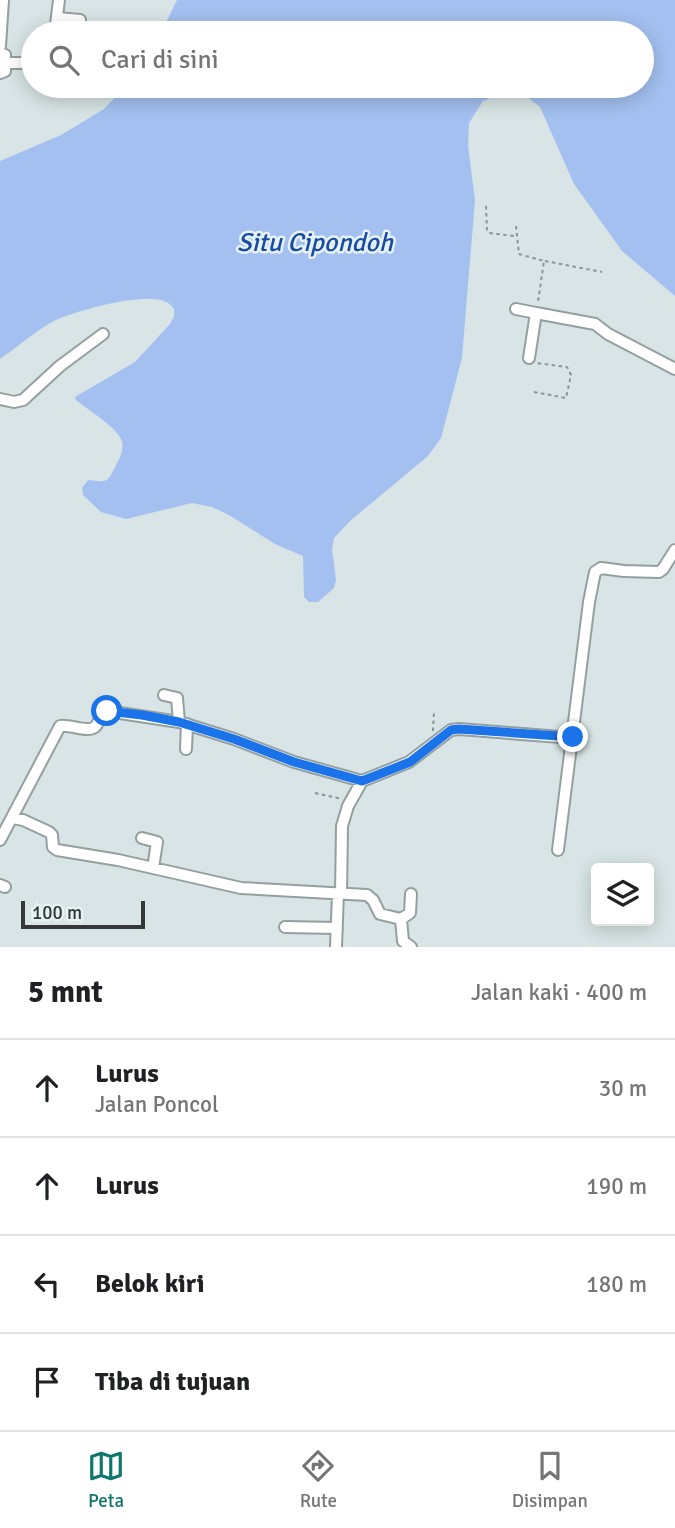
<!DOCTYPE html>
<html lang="id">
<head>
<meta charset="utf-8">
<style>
  :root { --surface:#fff; --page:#f2f2f2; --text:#202124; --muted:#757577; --line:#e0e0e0; --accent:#0f766e }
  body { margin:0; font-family:Signika,sans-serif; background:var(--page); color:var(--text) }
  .controls { position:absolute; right:21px; bottom:21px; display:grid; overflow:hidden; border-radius:7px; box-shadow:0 4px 18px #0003 }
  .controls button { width:63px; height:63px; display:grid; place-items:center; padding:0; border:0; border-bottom:2px solid var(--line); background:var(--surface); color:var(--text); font:35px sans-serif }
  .scale { position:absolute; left:21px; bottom:18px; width:124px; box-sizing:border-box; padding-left:7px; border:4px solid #333738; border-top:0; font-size:19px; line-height:24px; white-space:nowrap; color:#333738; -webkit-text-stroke:5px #e5f1f2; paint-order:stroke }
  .stop { position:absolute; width:21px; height:21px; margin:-16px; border:5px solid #1a73e8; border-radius:50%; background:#fff }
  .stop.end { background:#1a73e8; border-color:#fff; box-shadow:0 2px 7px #0008 }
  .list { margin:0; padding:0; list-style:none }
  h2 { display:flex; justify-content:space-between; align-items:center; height:91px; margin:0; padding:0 28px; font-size:30px }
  h2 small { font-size:23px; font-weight:400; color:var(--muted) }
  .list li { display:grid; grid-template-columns:46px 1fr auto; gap:21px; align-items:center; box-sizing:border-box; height:98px; padding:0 28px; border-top:2px solid var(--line) }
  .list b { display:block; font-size:26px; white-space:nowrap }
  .list p { margin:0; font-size:23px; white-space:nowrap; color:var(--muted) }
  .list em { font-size:23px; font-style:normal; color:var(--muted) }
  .icon { flex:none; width:38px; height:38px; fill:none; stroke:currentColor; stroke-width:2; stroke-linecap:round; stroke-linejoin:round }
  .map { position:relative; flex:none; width:675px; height:947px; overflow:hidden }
  .search { position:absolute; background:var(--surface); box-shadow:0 4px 18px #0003; left:21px; right:21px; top:21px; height:77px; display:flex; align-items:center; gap:18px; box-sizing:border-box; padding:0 24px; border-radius:38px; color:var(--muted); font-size:26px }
  .sheet { height:483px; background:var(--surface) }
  nav { display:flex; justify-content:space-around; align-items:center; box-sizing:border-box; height:98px; border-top:2px solid var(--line); background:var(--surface); font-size:19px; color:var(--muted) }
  nav a { display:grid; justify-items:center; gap:4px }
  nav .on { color:var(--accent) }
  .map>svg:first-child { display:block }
  .water { fill:#a3c0f0 }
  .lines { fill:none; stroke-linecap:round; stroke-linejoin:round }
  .minor-casing { stroke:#949fa0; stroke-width:14 }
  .path { stroke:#8b9495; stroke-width:2; stroke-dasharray:3.5 3.5; stroke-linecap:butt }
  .minor { stroke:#fff; stroke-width:10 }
  .route { stroke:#1a73e8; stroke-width:9 }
  .labels { text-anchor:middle; stroke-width:5; stroke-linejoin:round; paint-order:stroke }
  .water-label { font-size:26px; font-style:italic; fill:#174ba4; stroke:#e5f1f2 }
</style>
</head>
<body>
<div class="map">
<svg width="675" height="947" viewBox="0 0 675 947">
  <rect width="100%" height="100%" fill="#d8e4e5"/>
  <path class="water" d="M 177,0 L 675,0 L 675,296 L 622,251 L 574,184 L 540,107 L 524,94 L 504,92 L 483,101 L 469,123 L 468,146 L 475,200 L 462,358 L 441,438 L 428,456 L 350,521 L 334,538 L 332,549 L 336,580 L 334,588 L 318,602 L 309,602 L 304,597 L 303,556 L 275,544 L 229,515 L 212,507 L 192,503 L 126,519 L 101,512 L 83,495 L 82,488 L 88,480 C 107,482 107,484 116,465 C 120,458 125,448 121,439 C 116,427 87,409 76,400 L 75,397 L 135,362 L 170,324 L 174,316 L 174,309 C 173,307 168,302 166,302 C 146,291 74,311 54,321 C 35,331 18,347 0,359 L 0,161 L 61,135 L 104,109 L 126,86 L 642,86 L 642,33 L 161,33 Z"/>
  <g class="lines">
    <g class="minor-casing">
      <path id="minor" d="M 58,18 L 80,20
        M 55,33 L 59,0
        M 0,46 L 3,0
        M 0,53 L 5,55 L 5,71 L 0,73
        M 5,63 L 33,63
        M 516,309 L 536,313
        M 529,358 L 536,313 L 595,324 L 608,334 L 675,369
        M 0,399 L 14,402 L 23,400 L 60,366 L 103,334
        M 164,695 L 177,698 L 179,722
        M 186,749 L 187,724
        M 13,818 L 23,820 L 49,832 L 52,835 L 53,847 L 57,850 L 118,860 L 241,888 L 367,895 L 373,900 L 380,914 L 401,919 L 403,941 L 411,947
        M 142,838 L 157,842 L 153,868
        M 0,840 L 60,726 C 70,724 87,733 95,727 C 98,724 101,716 103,712 L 107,711 L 179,722 L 234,739 L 294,762 L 362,781
        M 558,850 L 589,602 L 595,572 L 601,568 L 624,571 L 659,572 L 663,569 L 675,550
        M 0,885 L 5,887
        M 341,894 L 342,826 L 348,806 L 362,781 L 409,762 L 451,730 L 459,729 L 573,738
        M 401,919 L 410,913 L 411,894
        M 285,927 L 337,928
        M 336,947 L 338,893"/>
    </g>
    <path class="path" d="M 486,206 L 487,230 L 489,233 L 514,236
      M 516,226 L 519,254 L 544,261 L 538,302
      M 545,261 L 602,272
      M 534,392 L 566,398 L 571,375 L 567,367 L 536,363
      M 433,731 L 434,711
      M 315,793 L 342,799"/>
    <use href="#minor" class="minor"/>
  </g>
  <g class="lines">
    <path class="route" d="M 107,711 L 142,715 L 179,722 L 234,739 L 294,762 L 362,781 L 410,762 L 451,730 L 459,729 L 573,737"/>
  </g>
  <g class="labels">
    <g class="water-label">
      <text x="315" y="251">Situ Cipondoh</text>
    </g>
  </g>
</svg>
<div class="controls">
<button><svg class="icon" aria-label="layers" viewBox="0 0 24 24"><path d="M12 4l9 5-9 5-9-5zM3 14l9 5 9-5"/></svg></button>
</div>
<div class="scale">100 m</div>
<div class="stop" style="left:107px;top:711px"></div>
<div class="stop end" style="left:573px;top:737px"></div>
<div class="search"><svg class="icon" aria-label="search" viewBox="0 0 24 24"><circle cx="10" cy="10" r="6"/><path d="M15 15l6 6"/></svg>Cari di sini</div>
</div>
<section class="sheet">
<h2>5 mnt<small>Jalan kaki · 400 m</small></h2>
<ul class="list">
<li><svg class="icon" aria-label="ahead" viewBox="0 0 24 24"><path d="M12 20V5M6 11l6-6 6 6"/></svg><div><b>Lurus</b><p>Jalan Poncol</p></div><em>30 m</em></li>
<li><svg class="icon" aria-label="ahead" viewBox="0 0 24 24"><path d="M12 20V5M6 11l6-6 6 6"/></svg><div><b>Lurus</b></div><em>190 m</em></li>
<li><svg class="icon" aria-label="left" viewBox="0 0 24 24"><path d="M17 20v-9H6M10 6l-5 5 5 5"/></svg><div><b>Belok kiri</b></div><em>180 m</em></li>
<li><svg class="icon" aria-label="arrive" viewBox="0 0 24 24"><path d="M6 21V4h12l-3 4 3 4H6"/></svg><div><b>Tiba di tujuan</b></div></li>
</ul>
</section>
<nav>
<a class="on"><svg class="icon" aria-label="map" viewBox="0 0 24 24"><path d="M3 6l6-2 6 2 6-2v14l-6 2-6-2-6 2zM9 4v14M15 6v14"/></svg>Peta</a>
<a><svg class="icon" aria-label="directions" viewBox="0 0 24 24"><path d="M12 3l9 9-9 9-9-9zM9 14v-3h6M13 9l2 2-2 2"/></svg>Rute</a>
<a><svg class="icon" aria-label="saved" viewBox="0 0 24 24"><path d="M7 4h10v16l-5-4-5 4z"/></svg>Disimpan</a>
</nav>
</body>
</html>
